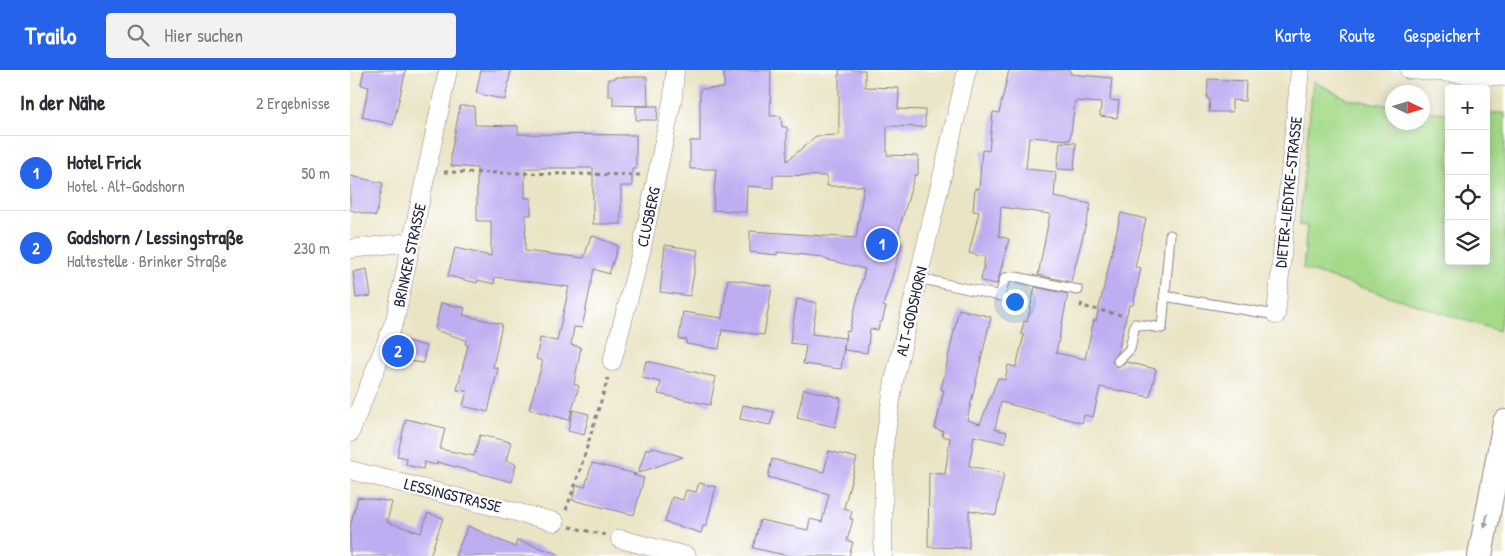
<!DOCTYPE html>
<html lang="de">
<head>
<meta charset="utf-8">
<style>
  :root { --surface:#fff; --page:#f2f2f3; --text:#2b2b33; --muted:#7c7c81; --line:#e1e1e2; --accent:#2563eb }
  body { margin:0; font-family:"Patrick Hand",sans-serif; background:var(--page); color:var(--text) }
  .controls { position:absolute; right:15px; top:15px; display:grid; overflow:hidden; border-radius:5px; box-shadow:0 2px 12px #0003 }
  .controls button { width:45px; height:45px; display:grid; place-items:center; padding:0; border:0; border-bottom:1px solid var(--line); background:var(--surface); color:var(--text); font:25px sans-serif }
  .compass { position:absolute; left:1035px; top:15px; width:45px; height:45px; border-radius:50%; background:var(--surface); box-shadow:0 2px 12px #0003; rotate:94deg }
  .you { position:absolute; left:664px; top:231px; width:18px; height:18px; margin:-12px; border:4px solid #fff; border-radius:50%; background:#1a73e8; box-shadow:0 0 0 8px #1a73e833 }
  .badge { display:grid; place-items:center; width:32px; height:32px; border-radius:50%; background:var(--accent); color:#fff; font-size:16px; font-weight:700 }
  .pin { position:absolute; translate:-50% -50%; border:2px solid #fff; box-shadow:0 1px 5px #0006 }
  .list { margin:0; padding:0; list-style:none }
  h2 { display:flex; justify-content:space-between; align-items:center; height:65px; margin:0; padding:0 20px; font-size:21px }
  h2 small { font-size:16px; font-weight:400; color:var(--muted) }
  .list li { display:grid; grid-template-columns:32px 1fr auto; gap:15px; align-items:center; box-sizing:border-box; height:75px; padding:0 20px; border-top:1px solid var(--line) }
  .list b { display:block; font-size:19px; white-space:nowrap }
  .list p { margin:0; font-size:16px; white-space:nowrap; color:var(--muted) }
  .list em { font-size:16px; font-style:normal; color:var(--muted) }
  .icon { flex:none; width:28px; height:28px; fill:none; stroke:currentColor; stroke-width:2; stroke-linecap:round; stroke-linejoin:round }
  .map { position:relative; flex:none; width:1155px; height:486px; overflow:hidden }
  header { display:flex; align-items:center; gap:30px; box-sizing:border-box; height:70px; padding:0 25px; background:var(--accent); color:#fff }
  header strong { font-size:24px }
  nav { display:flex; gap:28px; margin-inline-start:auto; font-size:18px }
  .search { width:350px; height:45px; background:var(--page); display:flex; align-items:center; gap:12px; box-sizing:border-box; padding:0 18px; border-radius:5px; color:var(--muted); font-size:19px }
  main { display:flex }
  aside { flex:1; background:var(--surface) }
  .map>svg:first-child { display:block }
  .green { fill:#a5da8a; stroke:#647e62 }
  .building { fill:#bfadf1 }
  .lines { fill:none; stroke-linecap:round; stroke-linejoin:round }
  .service-casing { stroke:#868380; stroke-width:11 }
  .minor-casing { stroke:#868380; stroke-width:19 }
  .secondary-casing { stroke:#868380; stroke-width:26 }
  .path { stroke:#868380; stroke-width:3; stroke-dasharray:4 4; stroke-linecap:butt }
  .service { stroke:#fff; stroke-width:9 }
  .minor { stroke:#fff; stroke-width:18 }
  .secondary { stroke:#fff; stroke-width:24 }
  .oneway { fill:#9c9ca7 }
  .labels { text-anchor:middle; stroke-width:4.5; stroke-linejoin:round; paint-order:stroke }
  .street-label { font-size:16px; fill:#22223b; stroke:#fff }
</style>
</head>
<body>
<header>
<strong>Trailo</strong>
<div class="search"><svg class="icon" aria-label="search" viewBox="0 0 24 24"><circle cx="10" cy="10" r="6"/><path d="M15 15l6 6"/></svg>Hier suchen</div>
<nav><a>Karte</a><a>Route</a><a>Gespeichert</a></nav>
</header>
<main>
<aside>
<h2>In der Nähe<small>2 Ergebnisse</small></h2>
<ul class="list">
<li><span class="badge">1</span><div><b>Hotel Frick</b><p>Hotel · Alt-Godshorn</p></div><em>50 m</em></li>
<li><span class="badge">2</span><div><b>Godshorn / Lessingstraße</b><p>Haltestelle · Brinker Straße</p></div><em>230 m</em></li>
</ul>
</aside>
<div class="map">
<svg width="1155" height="486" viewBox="0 0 1155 486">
  <rect width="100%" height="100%" fill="#fff"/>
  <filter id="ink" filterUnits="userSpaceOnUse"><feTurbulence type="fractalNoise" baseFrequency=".02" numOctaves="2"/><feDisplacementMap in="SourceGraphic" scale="10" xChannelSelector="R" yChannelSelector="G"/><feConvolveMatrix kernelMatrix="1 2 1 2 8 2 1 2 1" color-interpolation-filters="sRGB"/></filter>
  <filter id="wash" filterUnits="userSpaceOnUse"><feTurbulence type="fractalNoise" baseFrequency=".0096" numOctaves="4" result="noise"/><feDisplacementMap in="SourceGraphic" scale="20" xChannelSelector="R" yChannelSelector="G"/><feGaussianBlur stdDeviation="1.12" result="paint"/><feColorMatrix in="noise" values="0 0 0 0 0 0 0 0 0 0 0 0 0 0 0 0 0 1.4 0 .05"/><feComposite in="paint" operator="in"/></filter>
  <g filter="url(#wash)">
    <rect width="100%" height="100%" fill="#eae4c4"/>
    <path class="green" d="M 963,11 L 998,29 L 1042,36 L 1042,52 L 1072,52 L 1073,41 L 1099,43 L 1099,191 L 1136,191 L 1136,43 L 1155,43 L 1155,225 L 1149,261 L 953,199 L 957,156 L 949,155 Z"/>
    <g id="blocks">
      <path class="building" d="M 14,0 L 56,0 L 43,55 L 12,47 L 19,17 L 11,15 Z
        M 131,0 L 161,0 L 155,30 L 126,23 Z
        M 374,0 L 421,0 L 420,46 L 431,46 L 432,57 L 437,57 L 437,91 L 466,66 L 489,65 L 489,0 L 515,0 L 515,17 L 549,18 L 548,39 L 575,40 L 575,57 L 537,56 L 537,85 L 568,86 L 568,105 L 565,105 L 550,156 L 547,173 L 552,174 L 533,236 L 536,237 L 532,252 L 530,252 L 528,260 L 520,259 L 517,283 L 494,280 L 496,261 L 499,262 L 515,199 L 474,189 L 473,187 L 427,182 L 427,185 L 400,182 L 400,161 L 506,168 L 514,116 L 477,116 L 477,106 L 423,105 L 423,118 L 397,116 L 396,142 L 363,140 L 366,99 L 340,99 L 340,71 L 350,71 L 350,19 L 374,18 Z
        M 659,0 L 721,0 L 720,4 L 762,8 L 760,30 L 769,31 L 767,48 L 750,46 L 751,33 L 725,31 L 720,70 L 679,67 L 676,99 L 706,102 L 704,127 L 741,134 L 721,212 L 688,205 L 700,144 L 651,137 L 649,166 L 659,169 L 647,214 L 631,211 L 635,187 L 619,183 L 629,142 L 623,141 L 625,118 L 629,119 L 632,80 L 639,81 L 643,42 L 649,43 Z
        M 265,7 L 297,7 L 298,36 L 263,35 L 263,26 L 258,26 L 258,9 L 265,9 Z
        M 858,9 L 896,11 L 895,31 L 882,30 L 882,42 L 859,42 L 860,29 L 857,29 Z
        M 110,36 L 124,36 L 125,55 L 168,56 L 168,64 L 286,65 L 286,99 L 282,99 L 282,116 L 271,116 L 271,154 L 243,154 L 243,98 L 175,98 L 175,128 L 181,128 L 181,145 L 176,145 L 175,181 L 234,188 L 241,165 L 268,176 L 259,204 L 244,199 L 232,258 L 224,257 L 221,275 L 231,277 L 224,314 L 229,316 L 219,350 L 179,339 L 193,291 L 186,289 L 190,268 L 207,271 L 219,217 L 145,207 L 144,214 L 128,210 L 127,213 L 98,206 L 105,178 L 141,186 L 141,151 L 127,151 L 127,98 L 101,96 L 101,83 Z
        M 286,36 L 308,36 L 307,50 L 286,50 Z
        M 710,72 L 726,73 L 724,100 L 707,99 Z
        M 0,106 L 33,113 L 26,146 L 0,140 Z
        M 771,143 L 796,149 L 785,197 L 791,198 L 783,235 L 779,235 L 768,282 L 762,292 L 767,297 L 776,292 L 806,299 L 800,327 L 750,317 L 743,347 L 734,345 L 732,353 L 651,332 L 645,359 L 657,362 L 654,373 L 624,366 L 619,396 L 654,403 L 646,445 L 619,440 L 619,478 L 578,477 L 579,403 L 595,404 L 600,368 L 592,366 L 593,361 L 585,359 L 594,320 L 591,320 L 609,239 L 641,247 L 617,350 L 630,354 L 648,308 L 655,310 L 658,295 L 666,297 L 674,265 L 671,264 L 674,251 L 677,252 L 685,217 L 718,224 L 706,283 L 735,289 L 744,250 L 746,251 Z
        M 315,175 L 348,180 L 340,226 L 310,222 Z
        M 17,199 L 21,226 L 6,228 L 3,202 Z
        M 378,209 L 422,216 L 414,265 L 372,260 L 369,279 L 336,274 L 337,270 L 329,269 L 333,242 L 372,248 Z
        M 447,229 L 467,233 L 462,264 L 495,268 L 491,299 L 453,294 L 456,275 L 440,273 Z
        M 91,233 L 115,238 L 113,245 L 152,254 L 143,297 L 148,298 L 138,342 L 113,336 L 117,321 L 107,320 L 118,275 L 115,274 L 116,270 L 85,260 Z
        M 49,269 L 76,276 L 73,293 L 58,291 L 59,286 L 44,281 Z
        M 296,291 L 366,307 L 360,335 L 308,324 L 311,312 L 292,308 Z
        M 454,319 L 491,328 L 485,357 L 447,348 Z
        M 393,335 L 424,342 L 420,355 L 390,349 Z
        M 223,340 L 239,344 L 234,365 L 218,361 Z
        M 56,349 L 95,358 L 90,379 L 124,386 L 130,365 L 161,372 L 156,391 L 166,394 L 162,412 L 87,392 L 87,395 L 74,392 L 73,399 L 56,395 L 57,388 L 47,386 Z
        M 301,377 L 333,387 L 288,403 L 296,379 L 300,379 Z
        M 479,381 L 507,388 L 494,438 L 502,441 L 500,449 L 503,449 L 497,471 L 503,472 L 499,486 L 439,486 L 403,478 L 410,450 L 458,460 L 460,449 L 472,452 L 479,424 L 418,407 L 422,389 L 474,402 Z
        M 242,393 L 286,404 L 283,405 L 294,408 L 284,445 L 222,430 L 227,415 L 235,417 Z
        M 349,413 L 366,417 L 356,456 L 353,456 L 351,463 L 315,452 L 322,427 L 333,430 L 336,420 L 346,422 Z
        M 8,427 L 42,432 L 37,452 L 71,463 L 78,443 L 93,448 L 80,486 L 0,486 L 0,457 Z
        M 118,456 L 165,477 L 167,470 L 208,484 L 207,486 L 105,486 Z"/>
    </g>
  </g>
  <g filter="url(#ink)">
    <use href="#blocks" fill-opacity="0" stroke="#868380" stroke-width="1"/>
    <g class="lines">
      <g class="service-casing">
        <path id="service" d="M 568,208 L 650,226 L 655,208 L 666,207 L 728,220
          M 814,226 L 926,245
          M 768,291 L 780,279 L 785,254 L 812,258 L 820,165"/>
      </g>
      <g class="minor-casing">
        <path id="minor" d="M 1059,0 L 1155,7
          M 0,179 L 61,172
          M 926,245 L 950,0
          M 262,292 L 291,182 L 323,27 L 325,0
          M 0,363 L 45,250 L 98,0
          M 0,400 L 205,452
          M 270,469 L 337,486
          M 533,486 L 534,376 L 544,311 L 617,0"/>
      </g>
      <g class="secondary-casing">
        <path id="secondary" d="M 1130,486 L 1155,352"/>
      </g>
      <path class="path" d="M 94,102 L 290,105
        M 732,233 L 731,236 L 775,246
        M 216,440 L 230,400 L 258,308
        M 220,457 L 255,465"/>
      <use href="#service" class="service"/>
      <use href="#minor" class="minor"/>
      <use href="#secondary" class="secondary"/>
    </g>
    <defs><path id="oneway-solid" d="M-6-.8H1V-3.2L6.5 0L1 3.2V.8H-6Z" transform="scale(1.25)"/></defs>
    <use class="oneway" href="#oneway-solid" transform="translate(1136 451) rotate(101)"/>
  </g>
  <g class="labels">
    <g class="street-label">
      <text transform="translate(938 122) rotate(-84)" y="6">DIETER-LIEDTKE-STRASSE</text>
      <text transform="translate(298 147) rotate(-78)" y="6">CLUSBERG</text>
      <text transform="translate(59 185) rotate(-78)" y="6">BRINKER STRASSE</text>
      <text transform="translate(561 241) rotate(-77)" y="6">ALT-GODSHORN</text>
      <text transform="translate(103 425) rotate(14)" y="6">LESSINGSTRASSE</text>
    </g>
  </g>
</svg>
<div class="controls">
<button>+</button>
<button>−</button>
<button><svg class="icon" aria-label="locate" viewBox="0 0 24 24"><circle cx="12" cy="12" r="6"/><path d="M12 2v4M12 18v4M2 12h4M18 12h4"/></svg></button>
<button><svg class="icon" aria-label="layers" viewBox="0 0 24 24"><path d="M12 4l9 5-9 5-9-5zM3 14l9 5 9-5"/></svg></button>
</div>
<svg class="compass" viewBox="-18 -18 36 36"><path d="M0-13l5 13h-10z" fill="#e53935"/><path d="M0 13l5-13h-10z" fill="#7c7c81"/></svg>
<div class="you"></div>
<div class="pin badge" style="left:532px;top:174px">1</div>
<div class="pin badge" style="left:48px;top:281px">2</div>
</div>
</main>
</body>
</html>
